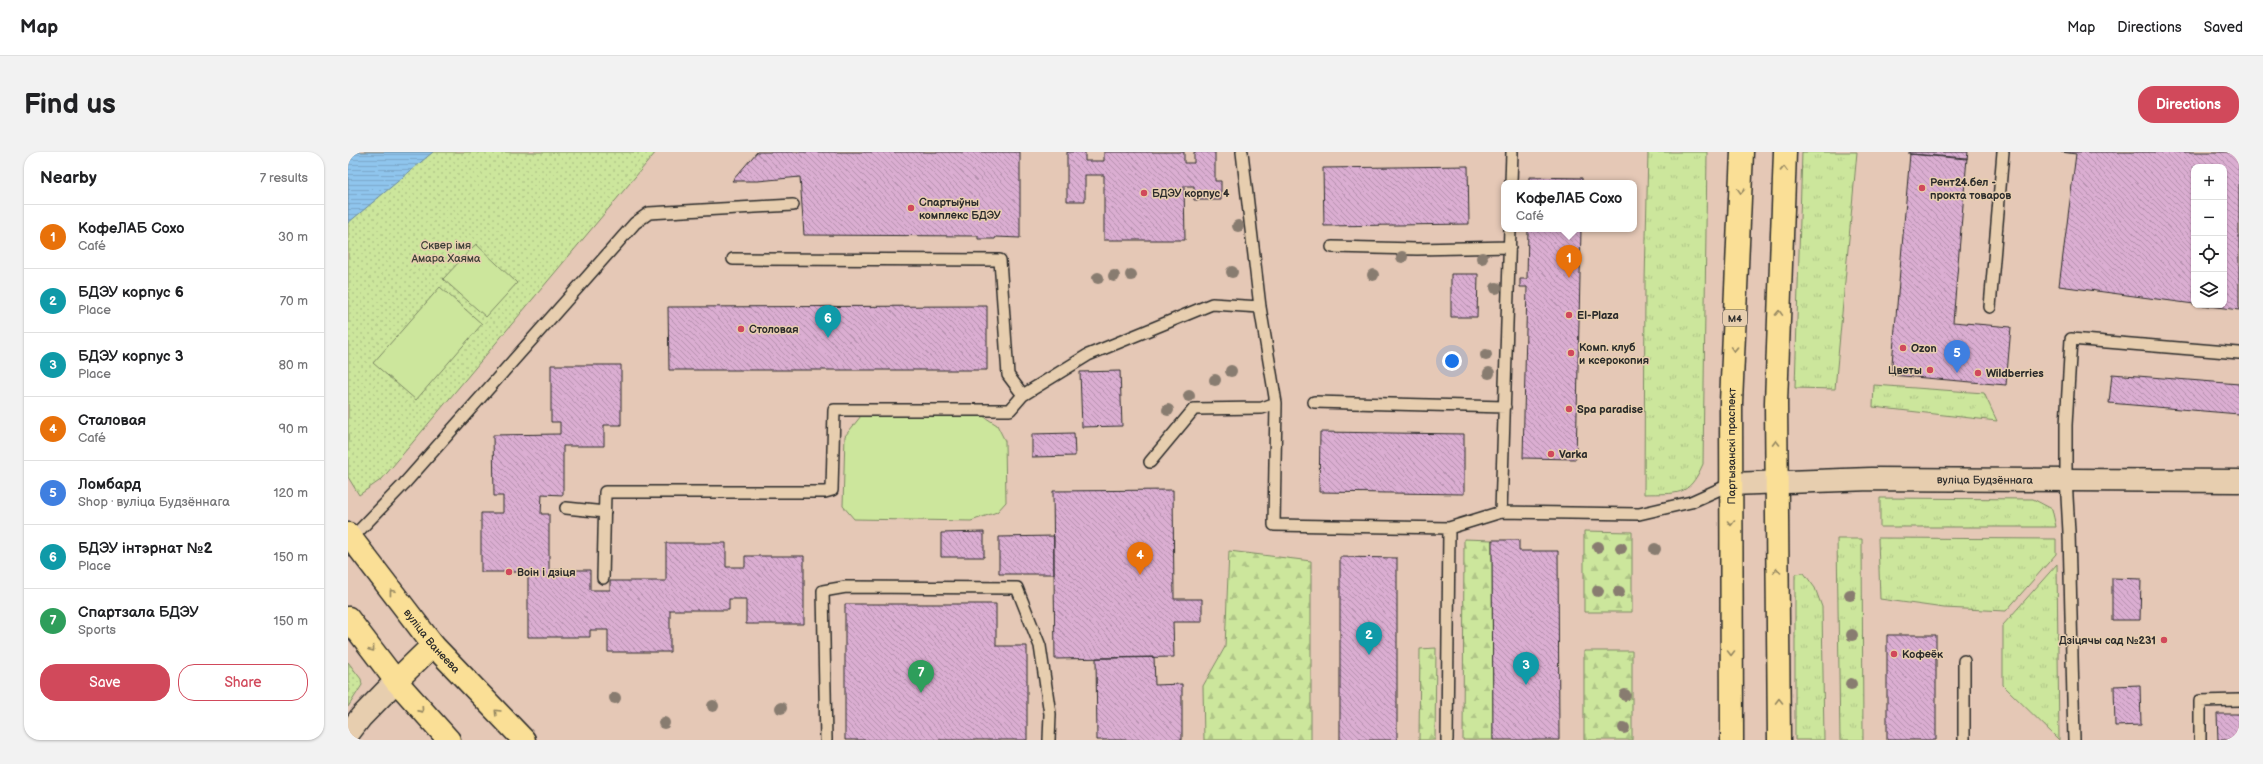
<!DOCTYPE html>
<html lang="en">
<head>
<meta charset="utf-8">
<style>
  :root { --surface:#fff; --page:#f2f2f2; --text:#202124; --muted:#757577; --line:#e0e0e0; --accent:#d1495b }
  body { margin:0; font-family:"Balsamiq Sans",sans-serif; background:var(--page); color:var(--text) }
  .controls { position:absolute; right:12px; top:12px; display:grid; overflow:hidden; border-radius:8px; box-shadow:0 1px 3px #0004 }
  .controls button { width:36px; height:36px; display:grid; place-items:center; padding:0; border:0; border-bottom:1px solid var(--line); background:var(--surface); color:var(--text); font:20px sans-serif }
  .you { position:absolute; left:1104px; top:209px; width:14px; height:14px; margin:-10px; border:3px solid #fff; border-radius:50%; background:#1a73e8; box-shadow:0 0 0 6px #1a73e833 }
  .badge { display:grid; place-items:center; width:26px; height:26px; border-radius:50%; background:var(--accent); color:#fff; font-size:13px; font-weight:700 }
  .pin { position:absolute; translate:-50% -33px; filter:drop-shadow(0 1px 2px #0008) }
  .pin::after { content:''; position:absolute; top:21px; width:14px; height:12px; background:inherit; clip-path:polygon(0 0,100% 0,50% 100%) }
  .popup { position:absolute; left:1153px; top:28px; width:136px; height:52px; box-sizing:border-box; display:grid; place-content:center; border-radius:8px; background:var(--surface); filter:drop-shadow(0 1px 3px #0005); font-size:13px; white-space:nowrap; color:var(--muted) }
  .popup b { font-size:15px; color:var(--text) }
  .popup::after { content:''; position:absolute; left:50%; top:100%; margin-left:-8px; border:8px solid transparent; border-top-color:var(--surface) }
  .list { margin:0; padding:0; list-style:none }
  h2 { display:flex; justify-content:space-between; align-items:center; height:52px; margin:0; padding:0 16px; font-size:17px }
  h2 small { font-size:13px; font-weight:400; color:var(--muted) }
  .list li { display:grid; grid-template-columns:26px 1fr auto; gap:12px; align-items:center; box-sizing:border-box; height:64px; padding:0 16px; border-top:1px solid var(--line) }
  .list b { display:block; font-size:15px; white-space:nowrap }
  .list p { margin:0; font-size:13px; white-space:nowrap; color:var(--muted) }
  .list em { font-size:13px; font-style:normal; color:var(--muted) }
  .actions { display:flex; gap:8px; padding:12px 16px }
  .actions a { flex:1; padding:9px 0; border:1px solid var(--accent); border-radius:16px; text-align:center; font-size:14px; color:var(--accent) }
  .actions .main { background:var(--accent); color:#fff }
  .icon { flex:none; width:22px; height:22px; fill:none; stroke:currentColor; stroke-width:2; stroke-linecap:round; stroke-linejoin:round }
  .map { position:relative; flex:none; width:1891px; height:588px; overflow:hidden; border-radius:16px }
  header { display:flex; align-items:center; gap:24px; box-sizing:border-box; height:56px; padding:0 20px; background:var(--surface); border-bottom:1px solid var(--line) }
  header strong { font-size:19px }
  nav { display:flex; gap:22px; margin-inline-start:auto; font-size:14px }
  .intro { display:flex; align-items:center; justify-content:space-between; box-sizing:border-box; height:96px; padding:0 24px }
  h1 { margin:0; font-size:28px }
  .button { padding:10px 18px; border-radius:16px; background:var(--accent); color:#fff; font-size:14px; font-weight:700 }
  main { display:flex; gap:24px; padding:0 24px }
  aside { flex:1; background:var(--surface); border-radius:16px; box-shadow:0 1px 3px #0004 }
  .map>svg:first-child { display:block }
  .grass { fill:url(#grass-tufts); stroke:#7c8864 }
  .forest { fill:url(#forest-firs); stroke:#7c8864 }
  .park { fill:url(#park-dots); stroke:#7c8864 }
  .pitch { fill:#cce69c; stroke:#7c8864 }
  .water { fill:url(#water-rules); stroke:#67879f }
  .building { fill:url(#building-back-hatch); stroke:#2b2b2b }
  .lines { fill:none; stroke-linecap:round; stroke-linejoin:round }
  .lane-casing { stroke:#2b2b2b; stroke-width:14 }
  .secondary-casing { stroke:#2b2b2b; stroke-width:25 }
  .primary-casing { stroke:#2b2b2b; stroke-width:25 }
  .lane { stroke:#e7ceaf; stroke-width:11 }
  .secondary { stroke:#e7ceaf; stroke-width:22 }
  .primary { stroke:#fadf96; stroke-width:22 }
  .tree { fill:#887c70 }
  .oneway { stroke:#928560 }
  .poi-dot { fill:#d1495b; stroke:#e7ceaf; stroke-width:1.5 }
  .labels { text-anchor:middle; stroke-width:3; stroke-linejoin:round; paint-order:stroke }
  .shield { fill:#e7ceaf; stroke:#635c53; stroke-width:1 }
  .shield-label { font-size:10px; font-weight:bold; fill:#2b2b2b }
  .poi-label { font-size:11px; font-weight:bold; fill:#2b2b2b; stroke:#e7ceaf; text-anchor:start }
  .park-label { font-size:11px; fill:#3b3e36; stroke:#e7ceaf }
  .street-label { font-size:11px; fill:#2b2b2b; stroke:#e7ceaf }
</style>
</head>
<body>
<header>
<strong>Map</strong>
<nav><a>Map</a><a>Directions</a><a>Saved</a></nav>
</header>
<div class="intro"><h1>Find us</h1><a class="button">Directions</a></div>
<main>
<aside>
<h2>Nearby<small>7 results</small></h2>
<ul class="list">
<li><span class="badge" style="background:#e8710a">1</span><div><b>КофеЛАБ Сохо</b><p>Café</p></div><em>30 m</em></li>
<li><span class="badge" style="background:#0f9aa8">2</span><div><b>БДЭУ корпус 6</b><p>Place</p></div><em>70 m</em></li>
<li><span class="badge" style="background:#0f9aa8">3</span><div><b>БДЭУ корпус 3</b><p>Place</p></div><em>80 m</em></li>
<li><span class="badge" style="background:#e8710a">4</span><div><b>Сталовая</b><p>Café</p></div><em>90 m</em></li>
<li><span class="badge" style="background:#3f7fe0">5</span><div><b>Ломбард</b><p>Shop · вуліца Будзённага</p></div><em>120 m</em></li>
<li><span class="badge" style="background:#0f9aa8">6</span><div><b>БДЭУ інтэрнат №2</b><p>Place</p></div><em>150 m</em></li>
<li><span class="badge" style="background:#2e9e5b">7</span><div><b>Спартзала БДЭУ</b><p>Sports</p></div><em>150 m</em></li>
</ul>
<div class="actions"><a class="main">Save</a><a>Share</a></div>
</aside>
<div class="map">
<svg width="1891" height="588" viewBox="0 0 1891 588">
  <defs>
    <pattern id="grass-tufts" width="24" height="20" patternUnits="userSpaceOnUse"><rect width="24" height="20" fill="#cce69c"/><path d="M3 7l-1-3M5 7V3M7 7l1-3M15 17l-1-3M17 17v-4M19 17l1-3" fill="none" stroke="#afc587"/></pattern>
    <pattern id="forest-firs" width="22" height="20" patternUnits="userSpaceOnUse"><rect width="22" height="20" fill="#cce69c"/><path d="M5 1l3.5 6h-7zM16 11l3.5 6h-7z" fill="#afc587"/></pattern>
    <pattern id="park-dots" width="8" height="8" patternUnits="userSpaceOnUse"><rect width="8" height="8" fill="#cce69c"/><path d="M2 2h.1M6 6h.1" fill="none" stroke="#afc587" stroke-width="1.8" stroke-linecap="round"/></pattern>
    <pattern id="water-rules" width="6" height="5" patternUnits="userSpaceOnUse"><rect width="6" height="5" fill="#8fc5ed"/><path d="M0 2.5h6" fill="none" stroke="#7ca9cb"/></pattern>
    <pattern id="building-back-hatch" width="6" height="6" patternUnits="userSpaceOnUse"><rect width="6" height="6" fill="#dbaed2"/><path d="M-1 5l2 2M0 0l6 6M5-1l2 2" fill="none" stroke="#b28eab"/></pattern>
  </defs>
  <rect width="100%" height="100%" fill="#e5c8b6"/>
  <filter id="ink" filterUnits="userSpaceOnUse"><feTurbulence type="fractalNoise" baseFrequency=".025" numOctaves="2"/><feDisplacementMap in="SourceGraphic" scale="8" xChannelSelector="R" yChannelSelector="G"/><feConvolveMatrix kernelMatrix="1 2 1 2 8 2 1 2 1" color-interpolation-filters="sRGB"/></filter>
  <g filter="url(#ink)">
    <path class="grass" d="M 1300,0 L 1359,0 L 1355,312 C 1340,346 1330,341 1296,342 L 1297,130 Z
      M 1454,0 L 1509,0 L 1487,237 L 1447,236 Z
      M 1526,233 L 1636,241 L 1649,269 L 1525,255 Z
      M 1532,346 L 1685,347 L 1704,357 L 1708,375 L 1532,375 Z
      M 1530,386 L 1708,387 L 1708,402 L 1658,459 L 1596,456 L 1532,447 Z
      M 1489,387 L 1514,387 L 1515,588 L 1492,588 Z
      M 1709,412 L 1711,588 L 1655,533 L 1655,473 Z
      M 1456,421 L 1467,436 L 1474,455 L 1476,588 L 1447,588 L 1447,422 Z"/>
    <path class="forest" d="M 1236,379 L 1284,380 L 1284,460 L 1236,460 Z
      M 1116,387 L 1144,388 L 1145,588 L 1115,588 Z
      M 881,399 L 963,409 L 963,588 L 856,588 L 855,534 L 877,495 Z
      M 1088,496 L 1087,588 L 1071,588 L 1072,497 Z
      M 1236,499 L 1284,499 L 1284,588 L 1236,588 Z"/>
    <path class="park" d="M 0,0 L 308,0 L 34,327 L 11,343 L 0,325 Z
      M 0,510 L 13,527 L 14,533 L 0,555 Z"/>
    <path class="pitch" d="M 128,92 L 169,131 L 138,165 L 95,127 Z
      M 92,135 L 134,172 L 68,248 L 25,211 Z
      M 513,264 L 635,264 L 649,273 L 657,289 L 658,350 L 649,360 L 623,369 L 506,367 L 495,354 L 497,284 Z"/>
    <path class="water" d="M 0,0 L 85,0 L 0,71 Z"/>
    <path class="building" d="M 409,0 L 672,0 L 672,86 L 648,85 L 647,87 L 630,87 L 630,84 L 456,83 L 452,25 L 410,29 L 384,29 Z
      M 719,0 L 737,0 L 737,9 L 756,9 L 756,0 L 836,0 L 836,11 L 846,11 L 846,0 L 867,0 L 867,29 L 873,29 L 873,48 L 846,48 L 846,34 L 836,34 L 837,88 L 756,88 L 756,23 L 737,23 L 737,49 L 719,49 Z
      M 1561,0 L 1620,0 L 1619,7 L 1561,2 Z
      M 1713,0 L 1891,0 L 1891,158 L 1854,153 L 1876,153 L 1876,15 L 1846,15 L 1846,152 L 1711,134 L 1728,2 Z
      M 1562,2 L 1619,6 L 1605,170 L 1663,175 L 1658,233 L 1543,223 Z
      M 1120,14 L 1121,72 L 976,74 L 975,16 Z
      M 1181,25 L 1234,26 L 1234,31 L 1181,31 Z
      M 1180,77 L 1233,77 L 1228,307 L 1175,306 L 1179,135 L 1172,135 L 1172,127 L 1179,127 Z
      M 1103,122 L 1130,122 L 1129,165 L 1103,165 Z
      M 639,154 L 639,218 L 321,218 L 320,155 Z
      M 203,213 L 273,213 L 273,273 L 256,273 L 256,294 L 215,294 L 215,343 L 194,342 L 193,362 L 201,362 L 201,418 L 242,418 L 242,438 L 262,438 L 262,429 L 318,429 L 318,391 L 378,391 L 378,415 L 397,415 L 397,404 L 456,404 L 456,472 L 398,472 L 398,447 L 381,447 L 381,458 L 322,458 L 322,500 L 260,500 L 260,478 L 242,478 L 242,485 L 180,485 L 180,420 L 133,420 L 133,361 L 155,361 L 155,344 L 146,344 L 145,283 L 212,282 L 212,270 L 203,270 Z
      M 772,219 L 774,274 L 734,275 L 732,220 Z
      M 1764,222 L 1891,232 L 1891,262 L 1761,251 Z
      M 972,280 L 1116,282 L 1116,342 L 971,340 Z
      M 726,281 L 727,304 L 684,305 L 684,282 Z
      M 825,338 L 826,447 L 854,447 L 854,470 L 825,470 L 826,505 L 707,507 L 705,339 Z
      M 636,380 L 636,405 L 593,405 L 593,381 Z
      M 706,384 L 706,422 L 651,422 L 651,385 Z
      M 1144,388 L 1171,388 L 1171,399 L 1210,399 L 1211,588 L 1145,588 Z
      M 992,405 L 1049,406 L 1049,588 L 992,588 Z
      M 1764,426 L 1793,427 L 1792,468 L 1764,468 Z
      M 497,452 L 648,452 L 648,494 L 679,494 L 679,588 L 497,588 Z
      M 1539,483 L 1588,483 L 1588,588 L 1539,588 Z
      M 806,505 L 807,533 L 834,532 L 834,588 L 749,588 L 748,506 Z
      M 1792,533 L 1793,573 L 1767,574 L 1766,534 Z
      M 1869,562 L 1891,562 L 1891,588 L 1870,588 Z"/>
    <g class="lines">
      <g class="lane-casing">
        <path id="lane" d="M 894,0 L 912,155 L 928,251 L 926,373 L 1101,376 L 1153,360 L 1291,362 L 1343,350 L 1383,332
          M 1163,31 L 1164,0
          M 984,95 L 1069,97 L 1162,95
          M 385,107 L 652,108 L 660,223 L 675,243
          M 1642,155 L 1655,0
          M 966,250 L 1157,255
          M 802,310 L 846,257 L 914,256 L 928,251
          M 218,356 L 257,360
          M 1153,360 L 1162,77
          M 3,387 L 56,332 L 287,71 L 301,61 L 445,53
          M 255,426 L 257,340 L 477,340 L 484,338 L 486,258 L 662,258 L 675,243 L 740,203 L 864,152 L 912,155
          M 1616,509 L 1616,588
          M 478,588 L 475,439 L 498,435 L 669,436 L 692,494 L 702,562 L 701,588
          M 1099,588 L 1101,376
          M 1726,588 L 1721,380 L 1718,327 L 1718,273 L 1723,187 L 1891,201
          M 1852,588 L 1852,549 L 1891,548"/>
      </g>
      <g class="secondary-casing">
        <g id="secondary">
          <path id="s1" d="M 1383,332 L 1523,327 L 1891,329"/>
          <path d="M 0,582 L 13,565 L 48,529"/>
        </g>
      </g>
      <g class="primary-casing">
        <g id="primary">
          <path id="s2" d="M 0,382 L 85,493 L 176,588"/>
          <path d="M 0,466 L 48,529 L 101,588"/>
          <path d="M 48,529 L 85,493"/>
          <path id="s3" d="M 1384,588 L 1383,251 L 1394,0"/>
          <path d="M 1431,588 L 1428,251 L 1437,0"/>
        </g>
      </g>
      <use href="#lane" class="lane"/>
      <use href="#secondary" class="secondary"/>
      <use href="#primary" class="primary"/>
    </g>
    <g class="tree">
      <circle cx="890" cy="74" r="6"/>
      <circle cx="1054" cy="105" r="6"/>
      <circle cx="1134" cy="106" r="6"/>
      <circle cx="884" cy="120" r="6"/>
      <circle cx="783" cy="123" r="6"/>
      <circle cx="1025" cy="123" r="6"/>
      <circle cx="766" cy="124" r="6"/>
      <circle cx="750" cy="126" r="6"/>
      <circle cx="1148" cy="136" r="6"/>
      <circle cx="1138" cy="203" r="6"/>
      <circle cx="883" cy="219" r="6"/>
      <circle cx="1141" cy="221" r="6"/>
      <circle cx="867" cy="228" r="6"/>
      <circle cx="841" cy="244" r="6"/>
      <circle cx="820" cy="258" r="6"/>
      <circle cx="1250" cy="395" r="6"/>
      <circle cx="1273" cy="396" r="6"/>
      <circle cx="1307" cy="397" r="6"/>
      <circle cx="1250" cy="439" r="6"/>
      <circle cx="1271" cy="440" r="6"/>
      <circle cx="1502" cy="443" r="6"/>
      <circle cx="1504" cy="483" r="6"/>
      <circle cx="1503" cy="532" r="6"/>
      <circle cx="1277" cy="543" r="6"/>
      <circle cx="267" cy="546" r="6"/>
      <circle cx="365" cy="554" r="6"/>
      <circle cx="433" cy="556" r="6"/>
      <circle cx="316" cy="571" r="6"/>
      <circle cx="1276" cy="576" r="6"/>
    </g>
    <defs><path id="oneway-chevron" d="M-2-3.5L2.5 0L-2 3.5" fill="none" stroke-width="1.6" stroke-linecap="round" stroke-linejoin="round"/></defs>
    <g class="oneway">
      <use href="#oneway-chevron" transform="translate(1436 17) rotate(-88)"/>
      <use href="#oneway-chevron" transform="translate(1393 39) rotate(92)"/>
      <use href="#oneway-chevron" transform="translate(1431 161) rotate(-88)"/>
      <use href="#oneway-chevron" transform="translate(1386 197) rotate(92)"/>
      <use href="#oneway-chevron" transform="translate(1428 291) rotate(-91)"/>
      <use href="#oneway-chevron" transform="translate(1383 371) rotate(90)"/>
      <use href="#oneway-chevron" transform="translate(1429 419) rotate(-91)"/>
      <use href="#oneway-chevron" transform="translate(44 440) rotate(-128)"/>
      <use href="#oneway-chevron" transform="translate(24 497) rotate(53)"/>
      <use href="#oneway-chevron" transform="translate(1383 501) rotate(90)"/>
      <use href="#oneway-chevron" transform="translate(1431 549) rotate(-91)"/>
      <use href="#oneway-chevron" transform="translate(73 558) rotate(48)"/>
      <use href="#oneway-chevron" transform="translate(149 560) rotate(-134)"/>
    </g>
  </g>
  <g class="poi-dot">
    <circle cx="1574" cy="36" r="4"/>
    <circle cx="796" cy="41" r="4"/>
    <circle cx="563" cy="56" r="4"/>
    <circle cx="1221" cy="163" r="4"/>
    <circle cx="393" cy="177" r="4"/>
    <circle cx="1555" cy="196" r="4"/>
    <circle cx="1223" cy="201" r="4"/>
    <circle cx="1582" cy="218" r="4"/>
    <circle cx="1630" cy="221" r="4"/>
    <circle cx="1221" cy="257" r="4"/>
    <circle cx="1203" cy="302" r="4"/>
    <circle cx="161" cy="420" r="4"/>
    <circle cx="1816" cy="488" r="4"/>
    <circle cx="1546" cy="502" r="4"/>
  </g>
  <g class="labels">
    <rect class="shield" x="1375" y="158" width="24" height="16" rx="3"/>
    <g class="shield-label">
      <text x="1387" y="170">М4</text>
    </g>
    <g class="poi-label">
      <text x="1582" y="34">Рент24.бел -<tspan x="1582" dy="13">прокта товаров</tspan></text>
      <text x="804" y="45">БДЭУ корпус 4</text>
      <text x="571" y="54">Спартыўны<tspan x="571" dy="13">комплекс БДЭУ</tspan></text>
      <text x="1229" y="167">El-Plaza</text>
      <text x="401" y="181">Столовая</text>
      <text x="1231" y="199">Комп. клуб<tspan x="1231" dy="13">и ксерокопия</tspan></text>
      <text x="1563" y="200">Ozon</text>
      <text x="1574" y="222" text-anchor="end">Цветы</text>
      <text x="1638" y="225">Wildberries</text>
      <text x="1229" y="261">Spa paradise</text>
      <text x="1211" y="306">Varka</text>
      <text x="169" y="424">Воін і дзіця</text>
      <text x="1808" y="492" text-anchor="end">Дзіцячы сад №231</text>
      <text x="1554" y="506">Кофеёк</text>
    </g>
    <g class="park-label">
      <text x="98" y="97">Сквер імя<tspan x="98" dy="13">Амара Хаяма</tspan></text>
    </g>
    <g class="street-label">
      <text dy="4" stroke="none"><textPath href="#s3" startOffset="294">Партызанскі праспект</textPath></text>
      <text dy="4" stroke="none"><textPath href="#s1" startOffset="254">вуліца Будзённага</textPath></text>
      <text dy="4" stroke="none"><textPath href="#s2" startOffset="136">вуліца Ванеева</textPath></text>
    </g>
  </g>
</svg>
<div class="controls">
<button>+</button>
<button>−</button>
<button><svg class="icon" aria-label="locate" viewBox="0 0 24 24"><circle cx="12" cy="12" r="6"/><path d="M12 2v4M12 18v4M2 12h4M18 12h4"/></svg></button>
<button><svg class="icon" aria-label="layers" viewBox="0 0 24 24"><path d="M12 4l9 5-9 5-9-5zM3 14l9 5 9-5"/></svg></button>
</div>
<div class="you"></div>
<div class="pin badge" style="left:1221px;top:126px;background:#e8710a">1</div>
<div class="popup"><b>КофеЛАБ Сохо</b>Café</div>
<div class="pin badge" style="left:1021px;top:503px;background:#0f9aa8">2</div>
<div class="pin badge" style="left:1178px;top:533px;background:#0f9aa8">3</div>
<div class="pin badge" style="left:792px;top:423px;background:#e8710a">4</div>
<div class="pin badge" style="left:1609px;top:221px;background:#3f7fe0">5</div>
<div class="pin badge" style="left:480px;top:186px;background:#0f9aa8">6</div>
<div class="pin badge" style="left:573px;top:541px;background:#2e9e5b">7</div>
</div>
</main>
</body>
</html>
